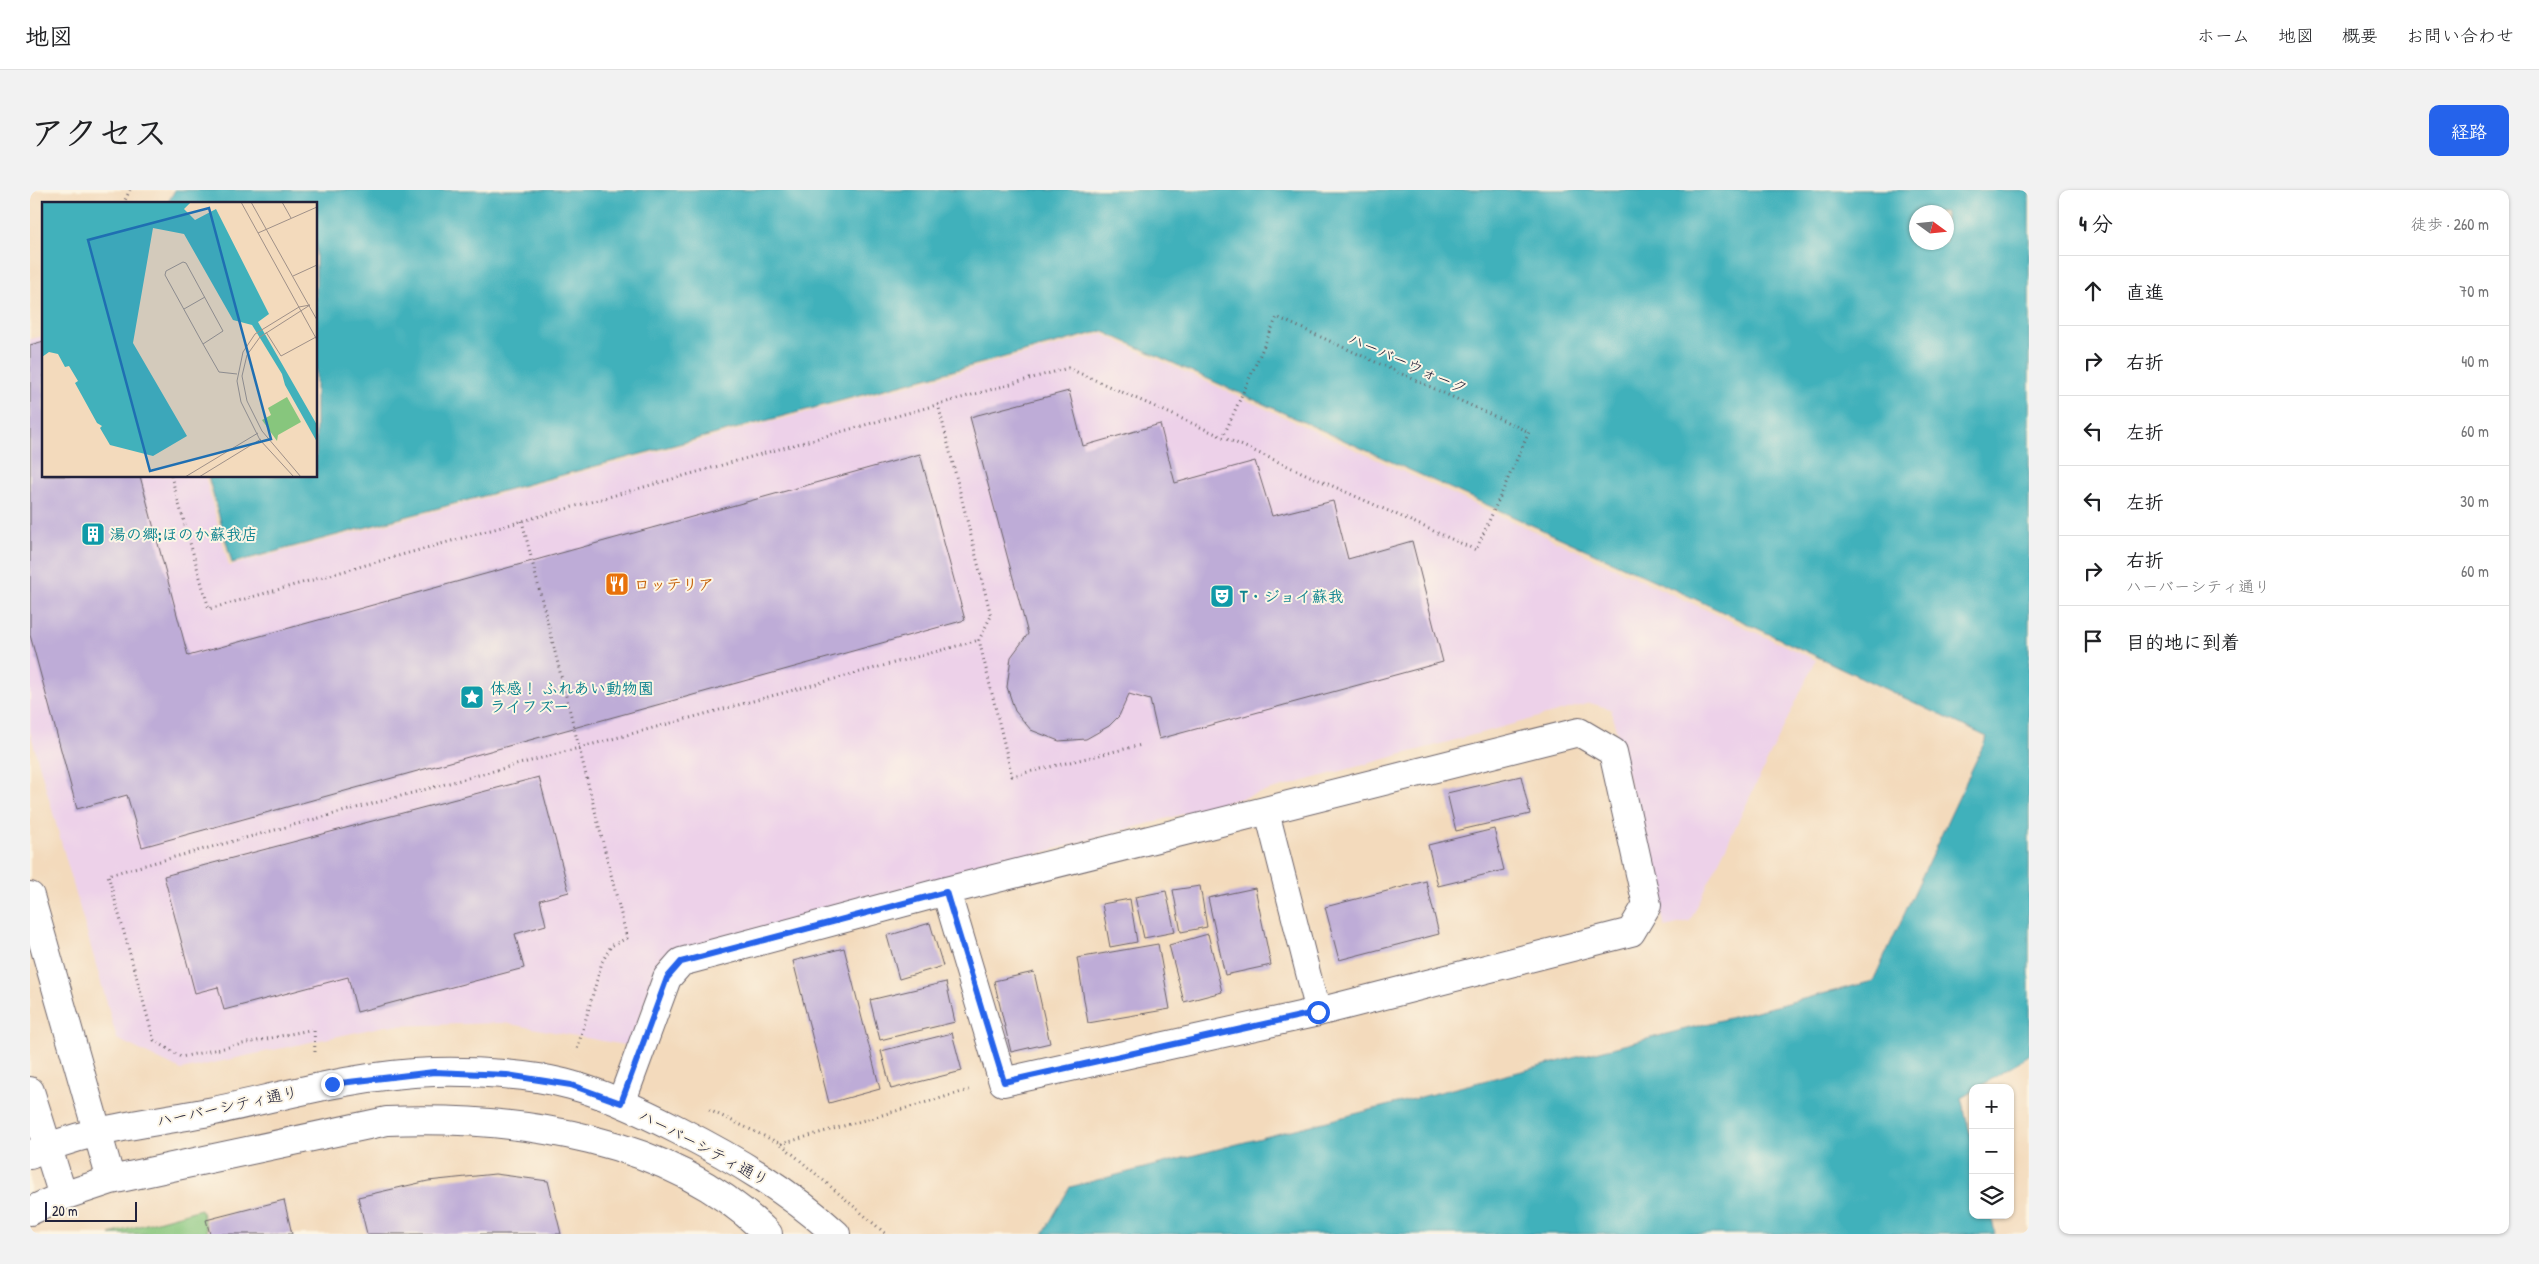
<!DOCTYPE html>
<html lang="ja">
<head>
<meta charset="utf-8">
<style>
  :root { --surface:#fff; --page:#f2f2f2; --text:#202124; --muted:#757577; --line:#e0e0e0; --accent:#2563eb }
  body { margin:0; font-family:"Patrick Hand","Klee One",sans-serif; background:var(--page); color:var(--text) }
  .controls { position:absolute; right:15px; bottom:15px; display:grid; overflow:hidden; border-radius:10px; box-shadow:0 1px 4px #0004 }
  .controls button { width:45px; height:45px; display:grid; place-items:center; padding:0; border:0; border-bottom:1px solid var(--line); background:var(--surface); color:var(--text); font:25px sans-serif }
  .compass { position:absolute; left:1879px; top:15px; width:45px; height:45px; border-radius:50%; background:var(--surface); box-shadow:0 1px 4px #0004; rotate:105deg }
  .scale { position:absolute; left:15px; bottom:12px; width:92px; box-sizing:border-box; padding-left:5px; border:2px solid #22223b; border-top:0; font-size:14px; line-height:18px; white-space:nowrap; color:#22223b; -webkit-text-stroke:4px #fcf5e5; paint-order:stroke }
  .stop { position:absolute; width:15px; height:15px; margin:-11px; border:4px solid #2563eb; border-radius:50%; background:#fff }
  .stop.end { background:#2563eb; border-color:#fff; box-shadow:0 1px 5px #0008 }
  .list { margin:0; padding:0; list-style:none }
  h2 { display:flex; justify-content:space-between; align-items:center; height:65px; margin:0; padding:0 20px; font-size:21px }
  h2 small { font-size:16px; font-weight:400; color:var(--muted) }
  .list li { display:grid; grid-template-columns:32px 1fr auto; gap:15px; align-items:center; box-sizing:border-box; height:70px; padding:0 20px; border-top:1px solid var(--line) }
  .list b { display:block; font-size:19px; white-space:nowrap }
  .list p { margin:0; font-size:16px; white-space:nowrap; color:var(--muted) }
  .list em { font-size:16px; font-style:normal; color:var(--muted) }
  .icon { flex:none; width:28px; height:28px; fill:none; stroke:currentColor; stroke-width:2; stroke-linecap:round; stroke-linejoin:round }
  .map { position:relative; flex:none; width:1999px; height:1044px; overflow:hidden; border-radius:10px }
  header { display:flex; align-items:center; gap:30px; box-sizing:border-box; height:70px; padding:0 25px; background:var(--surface); border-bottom:1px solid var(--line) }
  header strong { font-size:24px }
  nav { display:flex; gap:28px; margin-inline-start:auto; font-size:18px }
  .intro { display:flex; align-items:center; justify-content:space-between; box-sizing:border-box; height:120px; padding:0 30px }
  h1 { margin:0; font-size:35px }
  .button { padding:12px 22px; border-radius:10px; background:var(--accent); color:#fff; font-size:18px; font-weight:700 }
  main { display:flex; gap:30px; padding:0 30px }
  aside { flex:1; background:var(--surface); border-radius:10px; box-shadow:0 1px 4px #0004 }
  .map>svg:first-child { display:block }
  .built { fill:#edd1e9 }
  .green { fill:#87c67d; stroke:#54745c }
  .water { fill:#41b1bb; stroke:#326a7b; fill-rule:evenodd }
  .building { fill:#beacd7 }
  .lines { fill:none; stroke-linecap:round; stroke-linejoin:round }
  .minor-casing { stroke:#6b6268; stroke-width:26 }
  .tertiary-casing { stroke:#6b6268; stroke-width:30 }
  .path { stroke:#6b6268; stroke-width:3; stroke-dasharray:1 4; stroke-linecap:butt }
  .minor { stroke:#fff; stroke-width:24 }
  .tertiary { stroke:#fff; stroke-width:28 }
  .route { stroke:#2563eb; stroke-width:6 }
  .labels { text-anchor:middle; stroke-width:4; stroke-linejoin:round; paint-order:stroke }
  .street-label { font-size:16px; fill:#22223b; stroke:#fcf5e5 }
  .culture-label { font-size:16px; font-weight:bold; fill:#0d838f; stroke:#fcf5e5; text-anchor:start }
  .food-label { font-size:16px; font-weight:bold; fill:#c56008; stroke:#fcf5e5; text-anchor:start }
  .inset-road { fill:none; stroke:#9f9088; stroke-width:1 }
  .view { fill:#1f6fb2; fill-opacity:0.15; stroke:#1f6fb2; stroke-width:2.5 }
  .inset-edge { fill:none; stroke:#22223b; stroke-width:2.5 }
</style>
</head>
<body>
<header>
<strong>地図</strong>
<nav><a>ホーム</a><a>地図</a><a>概要</a><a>お問い合わせ</a></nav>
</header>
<div class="intro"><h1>アクセス</h1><a class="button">経路</a></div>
<main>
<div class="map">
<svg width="1999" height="1044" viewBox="0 0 1999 1044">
  <rect width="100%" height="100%" fill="#fcf5e5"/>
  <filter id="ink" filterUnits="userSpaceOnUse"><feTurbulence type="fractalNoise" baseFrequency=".02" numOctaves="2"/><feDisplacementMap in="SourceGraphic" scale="10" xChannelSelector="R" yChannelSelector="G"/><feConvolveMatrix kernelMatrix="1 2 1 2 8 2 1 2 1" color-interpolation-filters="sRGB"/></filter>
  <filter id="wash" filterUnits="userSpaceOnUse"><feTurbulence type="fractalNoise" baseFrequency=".0096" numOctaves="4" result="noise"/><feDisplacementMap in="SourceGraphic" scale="20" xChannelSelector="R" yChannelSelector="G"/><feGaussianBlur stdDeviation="1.12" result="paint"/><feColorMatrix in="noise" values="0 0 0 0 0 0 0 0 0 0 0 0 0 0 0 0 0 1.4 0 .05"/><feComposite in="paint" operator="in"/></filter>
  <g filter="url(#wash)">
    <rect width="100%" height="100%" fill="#f3dabc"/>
    <path class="built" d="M 1072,144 L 1786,470 L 1660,731 L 1635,737 L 1581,519 L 1560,513 L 630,767 L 600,856 L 475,833 L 355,836 L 151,880 L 87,849 L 0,542 L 0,149 L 14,146 L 14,286 L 175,286 L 199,376 Z"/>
    <path class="green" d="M 171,1019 L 178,1044 L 80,1044 Z"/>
    <path class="water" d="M 145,0 L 1999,0 L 1999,865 L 1948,898 L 1943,898 L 1943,901 L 1931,908 L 1943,954 L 1943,1025 L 1961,1025 L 1965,1044 L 1013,1044 L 1040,997 L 1843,791 L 1957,547 L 1661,407 L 1072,141 L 202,373 L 178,286 L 286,286 L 286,14 L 137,14 ZM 1886,22 L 1916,22 L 1916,52 L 1886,52 Z"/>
    <g id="blocks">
      <path class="building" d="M 14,151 L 14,286 L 110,286 L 158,466 L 890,264 L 935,430 L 112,657 L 97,605 L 47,619 L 0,445 L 0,155 Z
        M 1039,201 L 1053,256 L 1130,234 L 1145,293 L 1225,271 L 1242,326 L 1303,311 L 1318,369 L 1382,351 L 1413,472 L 1129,549 L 1120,510 L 1099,504 L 1089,526 L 1079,536 L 1056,549 L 1029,551 L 1001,540 L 985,521 L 977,497 L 981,467 L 998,444 L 940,227 Z
        M 1491,586 L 1500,624 L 1426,641 L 1417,603 Z
        M 509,587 L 539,702 L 510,710 L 516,735 L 485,744 L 494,778 L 327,822 L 318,787 L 194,820 L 188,797 L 165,803 L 134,686 Z
        M 1464,639 L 1474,680 L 1408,696 L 1398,655 Z
        M 1396,691 L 1409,744 L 1309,770 L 1295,717 Z
        M 1170,696 L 1177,737 L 1151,742 L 1143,700 Z
        M 1225,698 L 1241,775 L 1195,785 L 1178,708 Z
        M 1136,701 L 1145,742 L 1114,748 L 1105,707 Z
        M 1100,709 L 1107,752 L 1080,757 L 1072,714 Z
        M 900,733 L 913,776 L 869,789 L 857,746 Z
        M 1178,744 L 1192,802 L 1154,812 L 1139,755 Z
        M 1128,754 L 1140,819 L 1058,833 L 1047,768 Z
        M 814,758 L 850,899 L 799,913 L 763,771 Z
        M 1004,782 L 1020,853 L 981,862 L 964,791 Z
        M 916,792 L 925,832 L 850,850 L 840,810 Z
        M 922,843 L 932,881 L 861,899 L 851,861 Z
        M 465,984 L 518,991 L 531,1044 L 337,1044 L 328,1007 L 398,991 Z
        M 254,1010 L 262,1044 L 180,1044 L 176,1030 Z"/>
    </g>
  </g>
  <g filter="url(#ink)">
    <use href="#blocks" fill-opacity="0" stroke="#6b6268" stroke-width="1"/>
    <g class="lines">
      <g class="minor-casing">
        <path id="minor" d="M 1237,622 L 1288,822"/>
      </g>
      <g class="tertiary-casing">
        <path id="tertiary" d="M 0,706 L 81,990
          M 0,901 L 33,1006
          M 591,913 L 637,788 L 651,772 L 916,701 L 1549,542 L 1583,562 L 1617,715 L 1601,742 L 1288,822 L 973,892 L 916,701
          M 0,965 C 57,938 123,933 184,921 C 257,905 329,884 404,882 C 445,881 502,884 541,895 C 578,905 615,923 648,940 C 705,969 759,1001 806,1044
          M 0,1021 L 33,1006 L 81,990 L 357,931 C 488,926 641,947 738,1044"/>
      </g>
      <path class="path" d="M 93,14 L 100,0
        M 908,214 L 961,426 L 949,450 L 982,586 L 1111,555
        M 141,286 L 179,419 L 1038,178 L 1446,360 L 1499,242 L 1247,127 L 1193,247
        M 492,331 L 597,748 L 581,756 L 572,772 L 547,860
        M 285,862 L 284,839 L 151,867 L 124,850 L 78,685 L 949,450
        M 679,920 L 751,954 L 856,1044
        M 751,954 L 939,900"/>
      <use href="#minor" class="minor"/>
      <use href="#tertiary" class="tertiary"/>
    </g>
  </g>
  <g class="lines" filter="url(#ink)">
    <path class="route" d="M 302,894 L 404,882 L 477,885 L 541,895 L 591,913 L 637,788 L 651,772 L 916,702 L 974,892 L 1288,822"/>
  </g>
  <defs>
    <g id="building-square" transform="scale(1.25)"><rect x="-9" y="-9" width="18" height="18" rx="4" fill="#0f9aa8" stroke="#fcf5e5"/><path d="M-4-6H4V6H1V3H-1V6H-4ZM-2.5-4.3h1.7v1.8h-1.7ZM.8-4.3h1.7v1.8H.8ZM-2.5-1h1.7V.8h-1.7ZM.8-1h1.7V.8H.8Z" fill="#fff"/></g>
    <g id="restaurant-square" transform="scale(1.25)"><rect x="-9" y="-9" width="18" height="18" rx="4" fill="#e8710a" stroke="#fcf5e5"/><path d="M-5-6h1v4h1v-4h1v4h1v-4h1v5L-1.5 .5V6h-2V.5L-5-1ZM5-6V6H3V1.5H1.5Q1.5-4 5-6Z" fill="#fff"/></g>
    <g id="theatre-square" transform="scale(1.25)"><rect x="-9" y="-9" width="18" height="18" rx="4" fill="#0f9aa8" stroke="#fcf5e5"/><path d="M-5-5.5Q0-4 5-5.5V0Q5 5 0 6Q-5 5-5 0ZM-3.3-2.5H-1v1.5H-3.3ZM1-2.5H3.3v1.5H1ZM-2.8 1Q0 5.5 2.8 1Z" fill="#fff"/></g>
    <g id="sight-square" transform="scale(1.25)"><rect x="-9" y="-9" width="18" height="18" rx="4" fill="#0f9aa8" stroke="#fcf5e5"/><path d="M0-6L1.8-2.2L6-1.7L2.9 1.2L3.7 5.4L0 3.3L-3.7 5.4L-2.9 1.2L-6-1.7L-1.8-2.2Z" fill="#fff"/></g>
  </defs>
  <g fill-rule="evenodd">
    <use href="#building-square" x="63" y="344"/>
    <use href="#restaurant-square" x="587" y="394"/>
    <use href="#theatre-square" x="1192" y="406"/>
    <use href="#sight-square" x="442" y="507"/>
  </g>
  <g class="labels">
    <g class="street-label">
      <text transform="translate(1378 173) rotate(24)" y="6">ハーバーウォーク</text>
      <text transform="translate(197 916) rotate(-12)" y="6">ハーバーシティ通り</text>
      <text transform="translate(674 957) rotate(28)" y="6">ハーバーシティ通り</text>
    </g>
    <g class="culture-label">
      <text x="80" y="350">湯の郷;ほのか蘇我店</text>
      <text x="1210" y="412">T・ジョイ蘇我</text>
      <text x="460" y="504">体感！ ふれあい動物園<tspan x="460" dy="18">ライフズー</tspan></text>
    </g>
    <g class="food-label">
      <text x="604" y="400">ロッテリア</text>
    </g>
  </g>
  <g transform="translate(12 12)">
    <rect width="275" height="275" fill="#f3dabc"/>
    <path d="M 245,195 L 259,220 L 236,233 L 235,239 L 220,218 L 229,213 L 226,206 Z" fill="#87c67d"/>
    <path d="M 0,0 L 149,0 L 142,7 L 153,18 L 174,7 L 227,112 L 216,120 L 275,223 L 275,240 L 243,183 L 240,172 L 210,123 L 191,118 L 142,32 L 111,26 L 91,141 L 145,234 L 111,254 L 68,243 L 58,226 L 60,224 L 55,221 L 33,181 L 36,179 L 27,164 L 23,165 L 16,152 L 7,150 L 0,155 Z" fill="#41b1bb"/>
    <path class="inset-road" d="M 199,0 L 275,138M 209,0 L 275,118M 240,0 L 249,16M 216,31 L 275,5M 251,74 L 275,63M 142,107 L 163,95M 224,130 L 239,154 L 274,135M 161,142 L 181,129 L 144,61 L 141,60 L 124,69 L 123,73 L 161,142 L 177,170 L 195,172M 143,275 L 216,231M 157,275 L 219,237M 252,275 L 218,238 L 199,200 L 195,179 L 201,150 L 213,132 L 257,105 L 268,103M 259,275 L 220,229 L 205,199 L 200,174 L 205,153 L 218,135 L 268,103"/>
    <path class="view" d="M 167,6 L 229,237 L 108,269 L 46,38 Z"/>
    <rect width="275" height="275" class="inset-edge"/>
  </g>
</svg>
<div class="controls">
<button>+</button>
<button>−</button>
<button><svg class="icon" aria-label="layers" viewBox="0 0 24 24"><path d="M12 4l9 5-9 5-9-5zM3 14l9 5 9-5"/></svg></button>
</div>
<svg class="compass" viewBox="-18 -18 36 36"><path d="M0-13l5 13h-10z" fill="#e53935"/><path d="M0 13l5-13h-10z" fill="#757577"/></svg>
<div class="scale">20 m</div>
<div class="stop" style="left:1288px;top:822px"></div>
<div class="stop end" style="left:302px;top:894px"></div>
</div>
<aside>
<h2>4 分<small>徒歩 · 260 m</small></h2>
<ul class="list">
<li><svg class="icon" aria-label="ahead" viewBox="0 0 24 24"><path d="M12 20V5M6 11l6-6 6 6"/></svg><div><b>直進</b></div><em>70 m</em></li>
<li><svg class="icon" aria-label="right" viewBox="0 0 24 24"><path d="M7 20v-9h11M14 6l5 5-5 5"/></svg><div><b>右折</b></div><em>40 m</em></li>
<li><svg class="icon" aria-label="left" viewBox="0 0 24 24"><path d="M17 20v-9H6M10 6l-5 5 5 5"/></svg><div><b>左折</b></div><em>60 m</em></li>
<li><svg class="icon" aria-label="left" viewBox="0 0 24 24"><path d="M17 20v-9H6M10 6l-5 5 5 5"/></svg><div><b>左折</b></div><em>30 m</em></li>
<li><svg class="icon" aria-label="right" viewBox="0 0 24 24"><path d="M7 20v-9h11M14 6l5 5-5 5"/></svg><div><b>右折</b><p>ハーバーシティ通り</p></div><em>60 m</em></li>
<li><svg class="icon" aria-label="arrive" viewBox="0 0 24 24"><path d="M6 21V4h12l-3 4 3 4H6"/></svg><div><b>目的地に到着</b></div></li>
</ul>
</aside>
</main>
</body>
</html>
